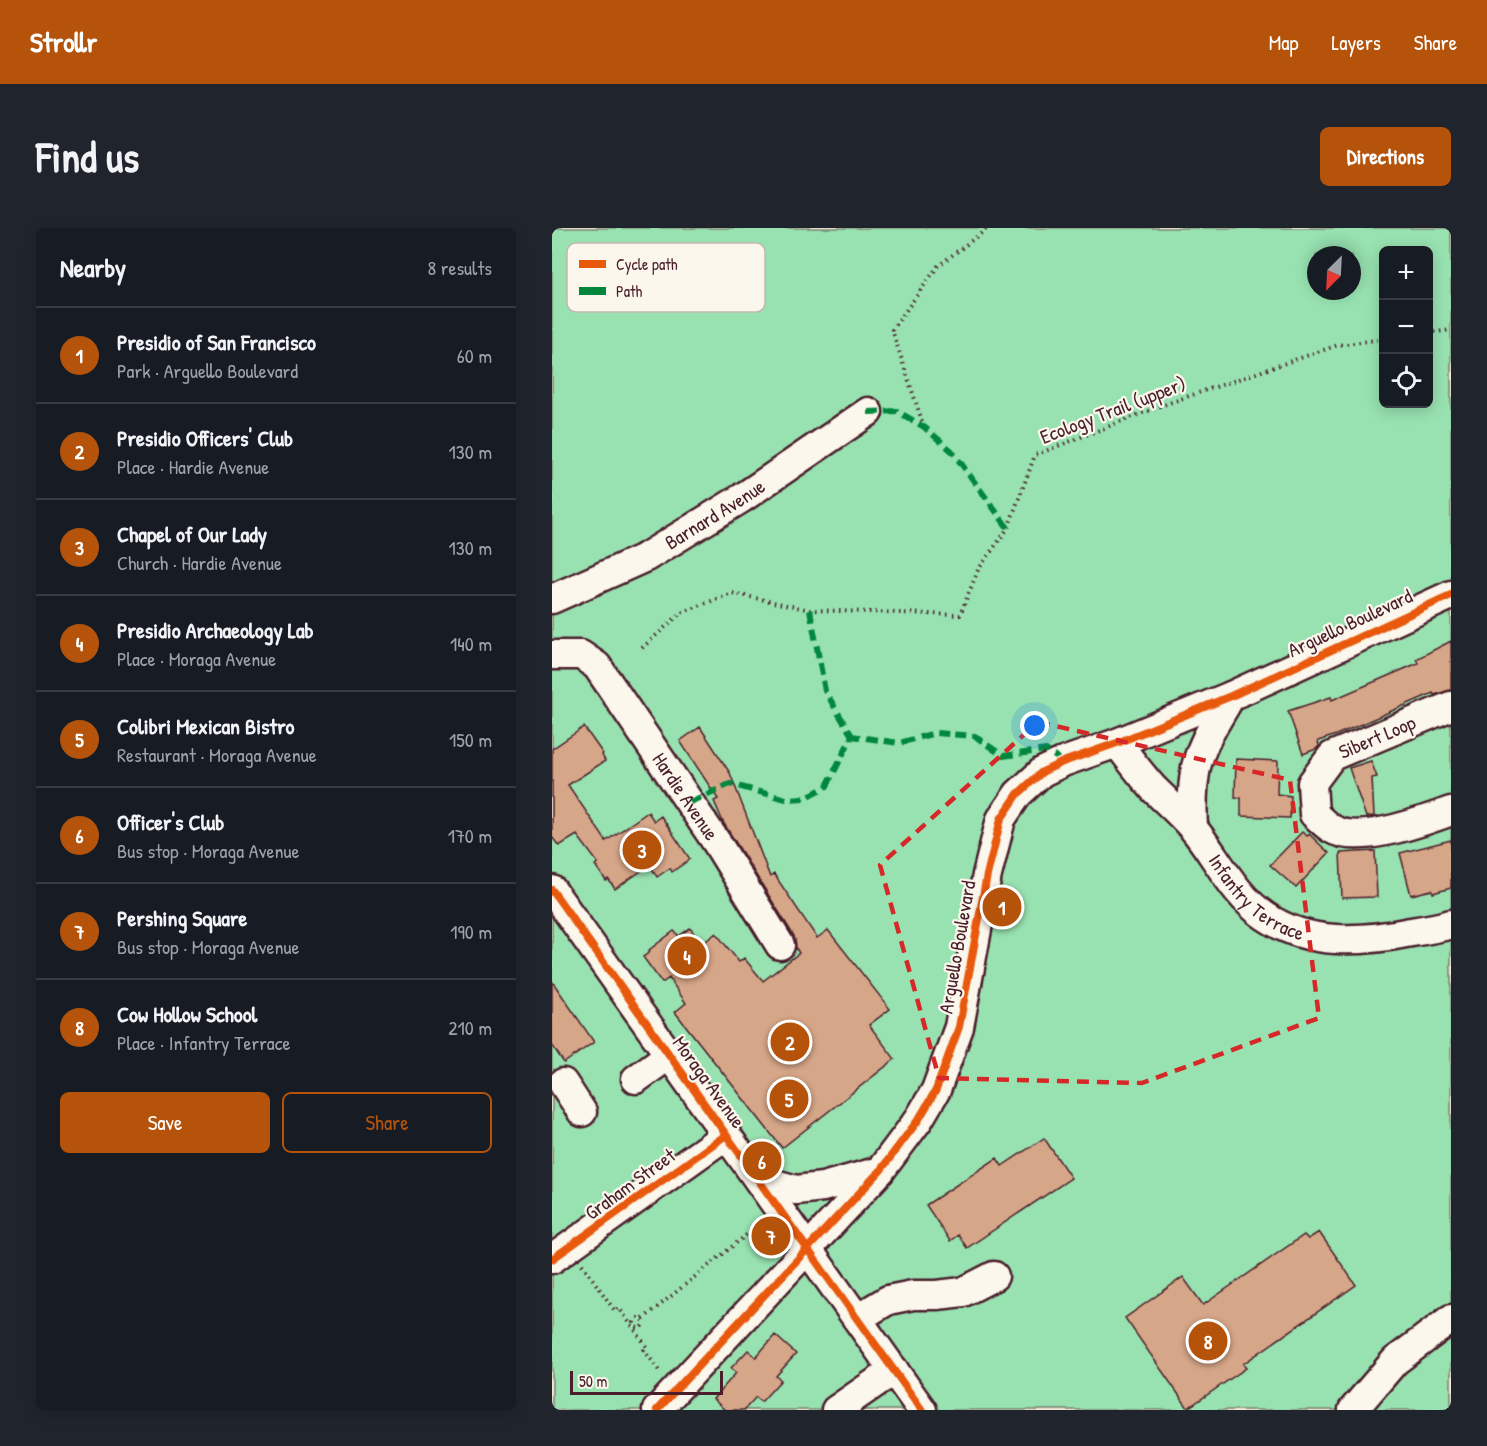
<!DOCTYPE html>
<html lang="en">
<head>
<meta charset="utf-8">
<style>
  :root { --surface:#171b24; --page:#20242c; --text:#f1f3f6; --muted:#9ea1a6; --line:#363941; --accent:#b45309 }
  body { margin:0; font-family:"Patrick Hand",sans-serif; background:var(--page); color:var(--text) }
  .controls { position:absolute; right:18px; top:18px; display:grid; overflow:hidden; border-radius:9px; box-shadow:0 3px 15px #0003 }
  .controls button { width:54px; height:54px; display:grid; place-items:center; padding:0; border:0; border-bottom:2px solid var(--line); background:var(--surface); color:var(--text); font:30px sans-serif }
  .compass { position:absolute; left:755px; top:18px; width:54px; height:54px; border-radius:50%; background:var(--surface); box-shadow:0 3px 15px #0003; rotate:204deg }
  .scale { position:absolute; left:18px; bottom:15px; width:153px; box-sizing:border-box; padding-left:6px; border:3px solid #4a1f2b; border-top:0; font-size:16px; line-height:21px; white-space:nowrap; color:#4a1f2b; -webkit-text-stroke:4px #fbf7ec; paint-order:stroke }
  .you { position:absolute; left:483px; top:498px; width:21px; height:21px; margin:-15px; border:4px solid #fff; border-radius:50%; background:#1a73e8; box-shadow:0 0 0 9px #1a73e833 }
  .badge { display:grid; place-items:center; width:39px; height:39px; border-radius:50%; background:var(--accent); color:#fff; font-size:20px; font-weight:700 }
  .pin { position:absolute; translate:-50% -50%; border:3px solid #fff; box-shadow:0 2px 6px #0006 }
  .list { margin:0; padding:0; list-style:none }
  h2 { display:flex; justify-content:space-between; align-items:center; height:78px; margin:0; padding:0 24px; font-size:26px }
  h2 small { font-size:20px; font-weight:400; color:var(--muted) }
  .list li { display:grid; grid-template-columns:39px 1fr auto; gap:18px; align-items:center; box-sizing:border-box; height:96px; padding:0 24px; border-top:2px solid var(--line) }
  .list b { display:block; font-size:22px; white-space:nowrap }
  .list p { margin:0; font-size:20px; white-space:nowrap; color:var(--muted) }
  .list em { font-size:20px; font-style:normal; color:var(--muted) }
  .actions { display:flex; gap:12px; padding:18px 24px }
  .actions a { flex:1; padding:14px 0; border:2px solid var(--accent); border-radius:9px; text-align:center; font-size:21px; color:var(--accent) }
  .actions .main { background:var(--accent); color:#fff }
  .icon { flex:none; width:33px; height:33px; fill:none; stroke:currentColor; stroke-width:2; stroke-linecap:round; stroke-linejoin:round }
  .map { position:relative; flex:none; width:899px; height:1182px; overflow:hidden; border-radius:9px }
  header { display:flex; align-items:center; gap:36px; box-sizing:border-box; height:84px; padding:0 30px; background:var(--accent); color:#fff }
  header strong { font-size:28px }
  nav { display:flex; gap:33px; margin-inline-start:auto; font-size:21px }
  .intro { display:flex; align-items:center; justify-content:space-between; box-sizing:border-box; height:144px; padding:0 36px }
  h1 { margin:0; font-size:42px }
  .button { padding:15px 27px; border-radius:9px; background:var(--accent); color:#fff; font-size:21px; font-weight:700 }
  main { display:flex; gap:36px; padding:0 36px }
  aside { flex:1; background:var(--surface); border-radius:9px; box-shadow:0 3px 15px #0003 }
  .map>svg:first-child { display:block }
  .green { fill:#98e2b1; stroke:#71806e; stroke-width:1.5; fill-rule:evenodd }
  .building { fill:#d6a688; stroke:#4a1f2b; stroke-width:1.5 }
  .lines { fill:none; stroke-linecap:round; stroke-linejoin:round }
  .minor-casing { stroke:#4a1f2b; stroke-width:33 }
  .path { stroke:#4a1f2b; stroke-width:4; stroke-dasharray:1.5 4.5; stroke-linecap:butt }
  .minor { stroke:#fbf7ec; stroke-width:28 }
  .quiet { stroke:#00873e; stroke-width:6; stroke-dasharray:12 6; stroke-linecap:butt }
  .cycleway-casing { stroke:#fbf7ec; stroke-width:11 }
  .cycleway { stroke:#e8590c; stroke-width:8 }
  .marked { fill:none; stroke:#d62828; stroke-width:4.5; stroke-dasharray:12 8; stroke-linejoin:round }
  .labels { text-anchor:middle; stroke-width:4.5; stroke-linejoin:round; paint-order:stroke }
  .street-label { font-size:20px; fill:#4a1f2b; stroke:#fbf7ec }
  .key { fill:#fbf7ec; stroke:#c6b6b2; stroke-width:1.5 }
  .key-label { font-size:16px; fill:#4a1f2b }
</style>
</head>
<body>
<header>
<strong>Strollr</strong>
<nav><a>Map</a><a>Layers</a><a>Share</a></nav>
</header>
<div class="intro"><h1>Find us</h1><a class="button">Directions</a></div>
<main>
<aside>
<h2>Nearby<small>8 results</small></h2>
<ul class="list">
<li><span class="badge">1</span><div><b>Presidio of San Francisco</b><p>Park · Arguello Boulevard</p></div><em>60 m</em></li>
<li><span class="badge">2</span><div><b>Presidio Officers' Club</b><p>Place · Hardie Avenue</p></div><em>130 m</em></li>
<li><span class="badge">3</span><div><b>Chapel of Our Lady</b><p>Church · Hardie Avenue</p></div><em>130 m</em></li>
<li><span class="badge">4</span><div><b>Presidio Archaeology Lab</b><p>Place · Moraga Avenue</p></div><em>140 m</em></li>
<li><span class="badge">5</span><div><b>Colibri Mexican Bistro</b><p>Restaurant · Moraga Avenue</p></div><em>150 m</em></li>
<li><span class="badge">6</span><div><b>Officer's Club</b><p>Bus stop · Moraga Avenue</p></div><em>170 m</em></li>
<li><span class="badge">7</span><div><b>Pershing Square</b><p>Bus stop · Moraga Avenue</p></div><em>190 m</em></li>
<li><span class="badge">8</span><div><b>Cow Hollow School</b><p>Place · Infantry Terrace</p></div><em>210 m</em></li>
</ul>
<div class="actions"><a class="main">Save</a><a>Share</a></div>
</aside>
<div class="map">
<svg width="899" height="1182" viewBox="0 0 899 1182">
  <rect width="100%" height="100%" fill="#f4e7d8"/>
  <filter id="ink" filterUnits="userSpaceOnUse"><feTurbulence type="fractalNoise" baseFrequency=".0167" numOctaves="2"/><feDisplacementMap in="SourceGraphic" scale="12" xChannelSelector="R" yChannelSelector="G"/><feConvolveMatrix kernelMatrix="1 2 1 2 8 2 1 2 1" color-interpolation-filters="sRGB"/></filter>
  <g filter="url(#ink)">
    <path class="green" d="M 0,0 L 899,0 L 899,1182 L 0,1182 ZM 832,22 L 876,22 L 876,176 L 832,176 ZM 764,27 L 800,27 L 800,63 L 764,63 Z"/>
    <path class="building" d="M 899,413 L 899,462 L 882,467 L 881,465 L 784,507 L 766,513 L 767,518 L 764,521 L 751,526 L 736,483 L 779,469 L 780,472 L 866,435 L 864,431 Z
      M 32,499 L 51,526 L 50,527 L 53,533 L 16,557 L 54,613 L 96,584 L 102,593 L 109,588 L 138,631 L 120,644 L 118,640 L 105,649 L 98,637 L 63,661 L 56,651 L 54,653 L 43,637 L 46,635 L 25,607 L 7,618 L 0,609 L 0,521 Z
      M 148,499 L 178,545 L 218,649 L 222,646 L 265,710 L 276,702 L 338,781 L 317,797 L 343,831 L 230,920 L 123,784 L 134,775 L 117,750 L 110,755 L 91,729 L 98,724 L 97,722 L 122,703 L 127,708 L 138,700 L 150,716 L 164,705 L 187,734 L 192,730 L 211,753 L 247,725 L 244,720 L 242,708 L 171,594 L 162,573 L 166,571 L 128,513 Z
      M 684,531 L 726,533 L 725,566 L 739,568 L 738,590 L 689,588 L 689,570 L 683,569 Z
      M 819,533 L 825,549 L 820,550 L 822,588 L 814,589 L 797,540 Z
      M 750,604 L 755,608 L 757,606 L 777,625 L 744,660 L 718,637 Z
      M 899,612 L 899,660 L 881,665 L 880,662 L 859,667 L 848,625 Z
      M 823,623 L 825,669 L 790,670 L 788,625 Z
      M 0,753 L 42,814 L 12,835 L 0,817 Z
      M 492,910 L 519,950 L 415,1020 L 406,1007 L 398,1013 L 374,977 L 445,930 L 450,938 Z
      M 767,1004 L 804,1057 L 691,1136 L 694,1140 L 636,1180 L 573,1090 L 631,1049 L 651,1077 L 752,1007 L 756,1011 Z
      M 223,1107 L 244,1126 L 224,1148 L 229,1152 L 209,1174 L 204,1169 L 192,1182 L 173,1182 L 161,1171 L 184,1145 L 179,1140 L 196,1122 L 204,1129 Z"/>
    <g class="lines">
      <g class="minor-casing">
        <g id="minor">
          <path id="s1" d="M 0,371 L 94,329 L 190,270 L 316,184"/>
          <path id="s2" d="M 0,427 L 29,427 L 45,438 L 165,615 L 228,717"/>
          <path d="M 899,478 L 780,528 L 760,555 L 762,586 C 768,591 774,598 780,601 C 806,617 872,593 899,583"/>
          <path id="s3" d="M 565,515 C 577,530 589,547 602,561 C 615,574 629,586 641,600 C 665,629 681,666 713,688 C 756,718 810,714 859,704 C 872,702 886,700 899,696"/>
          <path d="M 641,600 C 640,580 640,559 644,539 C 650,514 666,490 679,468"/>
          <path d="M 0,662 L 370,1182"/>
          <path d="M 84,851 L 117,827"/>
          <path d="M 11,855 L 30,884"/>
          <path d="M 206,951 L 244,962 L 271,959 L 328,943"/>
          <path d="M 0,1031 L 174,907"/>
          <path d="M 306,1090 L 336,1072 L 361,1067 L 385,1067 L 411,1064 L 442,1048"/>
          <path d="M 105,1182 L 328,943 L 367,891 L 384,862 L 407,799 L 435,647 L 449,591 L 466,566 L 490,544 L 511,534 L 565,515 L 679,468 L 899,367"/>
          <path d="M 284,1182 L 342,1142"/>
          <path d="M 801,1182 L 843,1133 L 899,1091"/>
        </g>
      </g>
      <path class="path" d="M 876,105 L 899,102
        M 372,199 L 340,102 L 386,38 L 436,0
        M 90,420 L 129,385 L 180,365 L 258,382 L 408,387 L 426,342 L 456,300 L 483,227 L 614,176 L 786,117 L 832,111
        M 30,1036 L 63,1083 L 67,1080 L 95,1119 L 92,1122 L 108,1144
        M82 1095a5 5 0 1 1 10 0a5 5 0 1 1-10 0Z
        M 91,1091 L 209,995"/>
      <use href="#minor" class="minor"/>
      <path class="quiet" d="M 316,184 L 345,183 L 372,199 L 400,223 L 456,300
        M 258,382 L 273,463 L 300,508
        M 138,574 L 178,556 L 234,571 L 253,570 L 275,558 L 300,508 L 347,515 L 383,505 L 423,508 L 451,528 L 494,522 L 511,534"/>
      <g class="cycleway-casing">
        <path id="cycleway" d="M 0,662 L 370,1182
          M 0,1031 L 174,907
          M 105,1182 L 328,943 L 367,891 L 384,862 L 407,799 L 435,647 L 449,591 L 466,566 L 490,544 L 511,534 L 565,515 L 679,468 L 899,367"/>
      </g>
      <use href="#cycleway" class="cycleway"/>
    </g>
  </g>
  <path class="marked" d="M 486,494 L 738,552 L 767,790 L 590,855 L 387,850 L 328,637 Z"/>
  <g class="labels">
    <g class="street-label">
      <text transform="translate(561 182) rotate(-21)" y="7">Ecology Trail (upper)</text>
      <text dy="7" stroke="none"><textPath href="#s1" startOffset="184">Barnard Avenue</textPath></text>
      <text transform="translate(798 395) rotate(-25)" y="7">Arguello Boulevard</text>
      <text transform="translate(825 509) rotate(-23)" y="7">Sibert Loop</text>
      <text dy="7" stroke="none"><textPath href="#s2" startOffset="206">Hardie Avenue</textPath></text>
      <text dy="7" stroke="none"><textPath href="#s3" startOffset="210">Infantry Terrace</textPath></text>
      <text transform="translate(405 719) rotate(-80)" y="7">Arguello Boulevard</text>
      <text transform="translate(157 854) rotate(54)" y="7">Moraga Avenue</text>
      <text transform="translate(78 956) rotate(-36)" y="7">Graham Street</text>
    </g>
  </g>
  <rect x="15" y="15" width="198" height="69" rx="9" class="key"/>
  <rect x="27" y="32" width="27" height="8" fill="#e8590c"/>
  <rect x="27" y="59" width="27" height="8" fill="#00873e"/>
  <g class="key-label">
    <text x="64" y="42">Cycle path</text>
    <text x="64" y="69">Path</text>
  </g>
</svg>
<div class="controls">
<button>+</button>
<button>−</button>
<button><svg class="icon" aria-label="locate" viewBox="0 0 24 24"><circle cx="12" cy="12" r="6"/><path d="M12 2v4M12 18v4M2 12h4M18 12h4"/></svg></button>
</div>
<svg class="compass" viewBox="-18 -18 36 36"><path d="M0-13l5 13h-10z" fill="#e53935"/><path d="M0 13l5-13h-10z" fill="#9ea1a6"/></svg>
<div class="scale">50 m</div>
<div class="you"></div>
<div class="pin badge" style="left:450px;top:679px">1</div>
<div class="pin badge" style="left:238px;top:814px">2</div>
<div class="pin badge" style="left:90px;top:622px">3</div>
<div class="pin badge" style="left:135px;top:728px">4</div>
<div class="pin badge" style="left:237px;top:871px">5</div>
<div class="pin badge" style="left:210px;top:933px">6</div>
<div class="pin badge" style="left:219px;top:1008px">7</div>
<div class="pin badge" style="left:656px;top:1113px">8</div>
</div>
</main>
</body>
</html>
